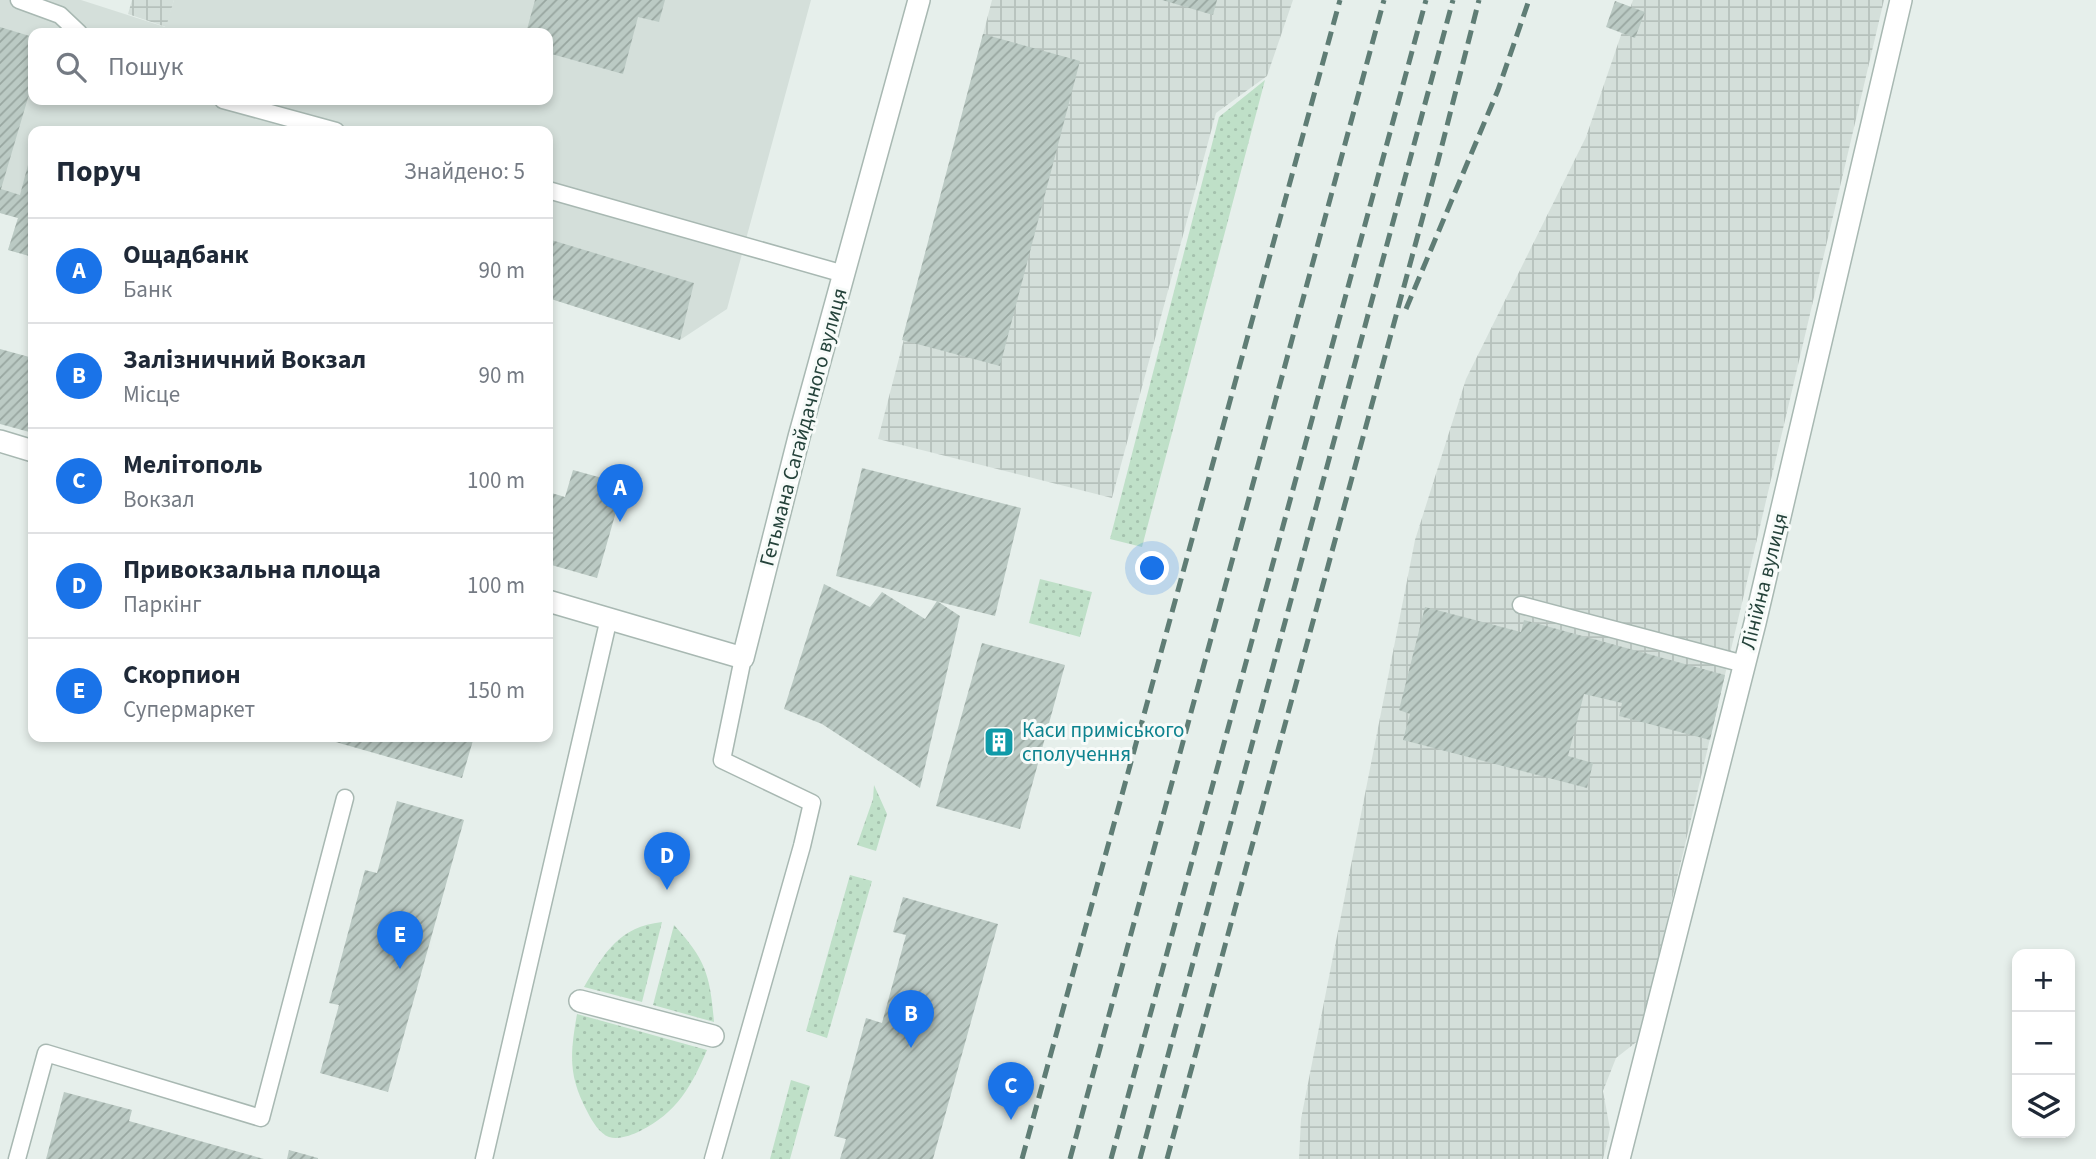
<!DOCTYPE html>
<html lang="uk">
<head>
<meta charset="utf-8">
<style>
  :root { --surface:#fff; --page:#f6f6f7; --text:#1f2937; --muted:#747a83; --line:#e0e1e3; --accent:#1a73e8 }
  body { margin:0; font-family:"Source Sans 3",sans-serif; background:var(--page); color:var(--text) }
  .controls { position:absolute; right:21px; bottom:21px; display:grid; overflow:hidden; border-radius:14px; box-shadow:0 4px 10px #0003 }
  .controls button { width:63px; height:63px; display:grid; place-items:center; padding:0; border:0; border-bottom:2px solid var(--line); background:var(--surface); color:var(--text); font:35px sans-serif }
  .you { position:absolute; left:1153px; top:569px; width:24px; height:24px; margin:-18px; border:5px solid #fff; border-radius:50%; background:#1a73e8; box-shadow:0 0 0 10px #1a73e833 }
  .badge { display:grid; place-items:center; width:46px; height:46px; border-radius:50%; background:var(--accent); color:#fff; font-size:23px; font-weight:700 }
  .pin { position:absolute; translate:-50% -58px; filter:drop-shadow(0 2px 4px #0008) }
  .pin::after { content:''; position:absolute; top:37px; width:24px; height:21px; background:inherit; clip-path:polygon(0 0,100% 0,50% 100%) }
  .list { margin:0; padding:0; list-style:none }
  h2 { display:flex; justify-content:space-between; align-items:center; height:91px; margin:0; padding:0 28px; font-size:30px }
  h2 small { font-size:23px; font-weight:400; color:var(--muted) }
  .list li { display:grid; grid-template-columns:46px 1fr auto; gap:21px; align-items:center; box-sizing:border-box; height:105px; padding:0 28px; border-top:2px solid var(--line) }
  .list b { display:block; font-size:26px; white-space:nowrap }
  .list p { margin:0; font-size:23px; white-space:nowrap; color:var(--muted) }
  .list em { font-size:23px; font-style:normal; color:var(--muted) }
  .icon { flex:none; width:38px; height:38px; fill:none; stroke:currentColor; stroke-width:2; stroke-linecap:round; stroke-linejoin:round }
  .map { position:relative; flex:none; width:2096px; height:1159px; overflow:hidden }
  .search { position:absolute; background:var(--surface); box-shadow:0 4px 10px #0003; left:28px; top:28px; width:525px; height:77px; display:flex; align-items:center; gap:18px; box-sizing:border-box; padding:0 24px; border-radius:14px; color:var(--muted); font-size:26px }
  .panel { position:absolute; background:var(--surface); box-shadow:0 4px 10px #0003; left:28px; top:126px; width:525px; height:616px; border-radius:14px }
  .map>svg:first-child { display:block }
  .built { fill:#d4dfda; fill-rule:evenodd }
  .industrial { fill:url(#industrial-grid) }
  .grass { fill:url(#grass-dots) }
  .building { fill:url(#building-hatch) }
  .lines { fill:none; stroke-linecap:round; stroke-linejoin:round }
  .service-casing { stroke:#a8b8b2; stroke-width:19 }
  .pedestrian-casing { stroke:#a8b8b2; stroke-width:24 }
  .minor-casing { stroke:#a8b8b2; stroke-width:24 }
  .tertiary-casing { stroke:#a8b8b2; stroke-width:24 }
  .service { stroke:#fff; stroke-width:16 }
  .pedestrian { stroke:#fff; stroke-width:21 }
  .minor { stroke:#fff; stroke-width:21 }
  .tertiary { stroke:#fff; stroke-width:21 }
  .rail { stroke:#5f7d75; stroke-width:5; stroke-dasharray:14 7; stroke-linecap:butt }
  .labels { text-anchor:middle; stroke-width:6; stroke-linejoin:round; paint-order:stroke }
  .street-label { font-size:21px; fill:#24423a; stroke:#f7fbf9 }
  .culture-label { font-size:21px; fill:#0d838f; stroke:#f7fbf9; text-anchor:start }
</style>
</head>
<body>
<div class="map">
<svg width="2096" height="1159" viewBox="0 0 2096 1159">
  <defs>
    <pattern id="industrial-grid" width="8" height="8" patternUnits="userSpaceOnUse" patternTransform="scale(1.75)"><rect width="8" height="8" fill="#d4dfda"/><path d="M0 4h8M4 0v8" fill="none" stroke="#b6c1bc"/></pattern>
    <pattern id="grass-dots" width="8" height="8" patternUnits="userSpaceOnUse" patternTransform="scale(1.75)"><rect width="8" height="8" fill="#bfe0c8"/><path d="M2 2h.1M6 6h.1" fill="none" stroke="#a4c1ad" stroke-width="1.8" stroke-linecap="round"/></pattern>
    <pattern id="building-hatch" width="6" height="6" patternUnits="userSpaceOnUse" patternTransform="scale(1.75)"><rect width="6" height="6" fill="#bbcac4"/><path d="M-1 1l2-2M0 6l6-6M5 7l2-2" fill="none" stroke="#98a6a0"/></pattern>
  </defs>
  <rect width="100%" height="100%" fill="#e6efeb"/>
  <path class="built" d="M 0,0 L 81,0 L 165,27 L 174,0 L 811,0 L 727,309 L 680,340 L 548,298 L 548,131 L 33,131 L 33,257 L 8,250 L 18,218 L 0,213 ZM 33,33 L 548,33 L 548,100 L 33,100 Z"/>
  <path class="industrial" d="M 132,0 L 174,0 L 166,27 L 128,14 Z
    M 992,0 L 1293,0 L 1267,76 L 1216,113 L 1112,498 L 878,439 Z
    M 1633,0 L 1884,0 L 1639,1040 L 1616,1058 L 1603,1091 L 1610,1129 L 1603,1159 L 1299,1159 L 1301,1119 L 1415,540 L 1466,379 L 1586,137 Z"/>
  <path class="grass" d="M 1265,80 L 1142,547 L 1110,539 L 1219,117 Z
    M 1040,579 L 1092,592 L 1080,637 L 1029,623 Z
    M 874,785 L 887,814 L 876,851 L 857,845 L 873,799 Z
    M 850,875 L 872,881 L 827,1038 L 806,1031 Z
    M 662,922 L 642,1002 L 584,987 C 605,952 619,927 662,922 Z
    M 674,925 C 706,960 710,975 714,1022 L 653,1005 Z
    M 577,1014 L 707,1050 C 692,1085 677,1113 640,1131 C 632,1135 619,1140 609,1137 C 600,1134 592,1121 588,1113 C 568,1076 570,1055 577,1014 Z
    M 791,1080 L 810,1086 L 790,1159 L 770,1159 Z"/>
  <path class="building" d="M 535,0 L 665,0 L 659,22 L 638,17 L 623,74 L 548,53 L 548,33 L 526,33 Z
    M 1162,0 L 1217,0 L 1213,15 Z
    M 1615,1 L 1645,12 L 1635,38 L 1606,27 Z
    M 0,27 L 33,37 L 33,81 L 1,189 L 20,195 L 29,161 L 33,162 L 33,257 L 8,250 L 18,218 L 0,213 Z
    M 983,34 L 1080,61 L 1000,366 L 902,340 Z
    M 548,239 L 694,283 L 680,340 L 548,298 Z
    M 0,349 L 33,358 L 33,433 L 0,424 Z
    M 862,468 L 1021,508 L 995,616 L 836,576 Z
    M 573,470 L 624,484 L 597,578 L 548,564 L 548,492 L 565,497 Z
    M 824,584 L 870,607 L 882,592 L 925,619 L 937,601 L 960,616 L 920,788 L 822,724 L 784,709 Z
    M 1425,607 L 1521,632 L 1524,620 L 1725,675 L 1710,740 L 1619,716 L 1622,703 L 1584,694 L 1568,756 L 1593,763 L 1587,788 L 1403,740 L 1410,714 L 1399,710 Z
    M 982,643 L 1065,665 L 1020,829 L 936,806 Z
    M 318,737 L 474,737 L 462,778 Z
    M 397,801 L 464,820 L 388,1092 L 320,1073 L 339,1005 L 329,1003 L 365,870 L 377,873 Z
    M 903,897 L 998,924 L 933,1159 L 840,1159 L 846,1139 L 834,1136 L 866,1018 L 882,1023 L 906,935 L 893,932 Z
    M 64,1092 L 132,1110 L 129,1121 L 264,1159 L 46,1159 Z
    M 289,1150 L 318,1158 L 318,1159 L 287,1159 Z"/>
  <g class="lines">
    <g class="service-casing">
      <path id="service" d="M 19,0 L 60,15 L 79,33
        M 223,100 L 336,131
        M 548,190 L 844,274
        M 1521,605 L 1744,664
        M 17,1159 L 46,1053 L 261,1118 L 345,798
        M 484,1159 L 609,618
        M 713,1159 L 802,846 L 812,803 L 722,760 L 743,658"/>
    </g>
    <g class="pedestrian-casing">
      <path id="pedestrian" d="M 580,1001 L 713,1036"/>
    </g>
    <g class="minor-casing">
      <path id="minor" d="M 1619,1159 L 1755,623 L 1901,0"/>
    </g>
    <g class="tertiary-casing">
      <path id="tertiary" d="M 0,441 L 33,451
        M 548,601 L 743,658 L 799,437 L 919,0"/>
    </g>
    <use href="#service" class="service"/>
    <use href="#pedestrian" class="pedestrian"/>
    <use href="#minor" class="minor"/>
    <use href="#tertiary" class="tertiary"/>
    <path class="rail" d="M 1406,309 L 1498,90 L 1529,0
      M 1022,1159 L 1340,0
      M 1070,1159 L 1384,0
      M 1111,1159 L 1426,0
      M 1140,1159 L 1453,0
      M 1167,1159 L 1438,161 L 1479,0"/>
  </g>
  <defs>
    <g id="building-square" transform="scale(1.575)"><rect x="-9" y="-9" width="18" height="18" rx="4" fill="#0f9aa8" stroke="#f7fbf9"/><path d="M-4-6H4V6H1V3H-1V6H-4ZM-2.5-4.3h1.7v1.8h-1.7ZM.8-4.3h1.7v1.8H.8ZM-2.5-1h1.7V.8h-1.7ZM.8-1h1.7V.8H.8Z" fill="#fff"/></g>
  </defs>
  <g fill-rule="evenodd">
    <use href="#building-square" x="999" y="742"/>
  </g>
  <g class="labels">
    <g class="street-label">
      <text transform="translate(803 427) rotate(-75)" y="7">Гетьмана Сагайдачного вулиця</text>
      <text transform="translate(1764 581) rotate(-76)" y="7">Лінійна вулиця</text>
    </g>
    <g class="culture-label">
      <text x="1022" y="737">Каси приміського<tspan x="1022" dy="24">сполучення</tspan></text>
    </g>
  </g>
</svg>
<div class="controls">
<button>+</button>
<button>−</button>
<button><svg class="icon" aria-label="layers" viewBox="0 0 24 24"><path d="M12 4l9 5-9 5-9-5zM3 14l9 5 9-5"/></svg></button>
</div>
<div class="you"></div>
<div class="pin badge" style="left:620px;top:522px">A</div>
<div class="pin badge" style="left:911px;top:1048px">B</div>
<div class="pin badge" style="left:1011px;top:1120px">C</div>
<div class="pin badge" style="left:667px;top:890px">D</div>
<div class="pin badge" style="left:400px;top:969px">E</div>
<div class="search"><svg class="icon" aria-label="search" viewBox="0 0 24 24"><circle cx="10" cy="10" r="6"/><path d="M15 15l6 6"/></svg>Пошук</div>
<section class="panel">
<h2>Поруч<small>Знайдено: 5</small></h2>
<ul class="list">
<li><span class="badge">A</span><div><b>Ощадбанк</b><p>Банк</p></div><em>90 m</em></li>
<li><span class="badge">B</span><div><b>Залізничний Вокзал</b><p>Місце</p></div><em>90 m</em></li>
<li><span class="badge">C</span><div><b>Мелітополь</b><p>Вокзал</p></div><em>100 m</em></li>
<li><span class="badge">D</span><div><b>Привокзальна площа</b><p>Паркінг</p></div><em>100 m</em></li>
<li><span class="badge">E</span><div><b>Скорпион</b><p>Супермаркет</p></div><em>150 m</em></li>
</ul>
</section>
</div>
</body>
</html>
